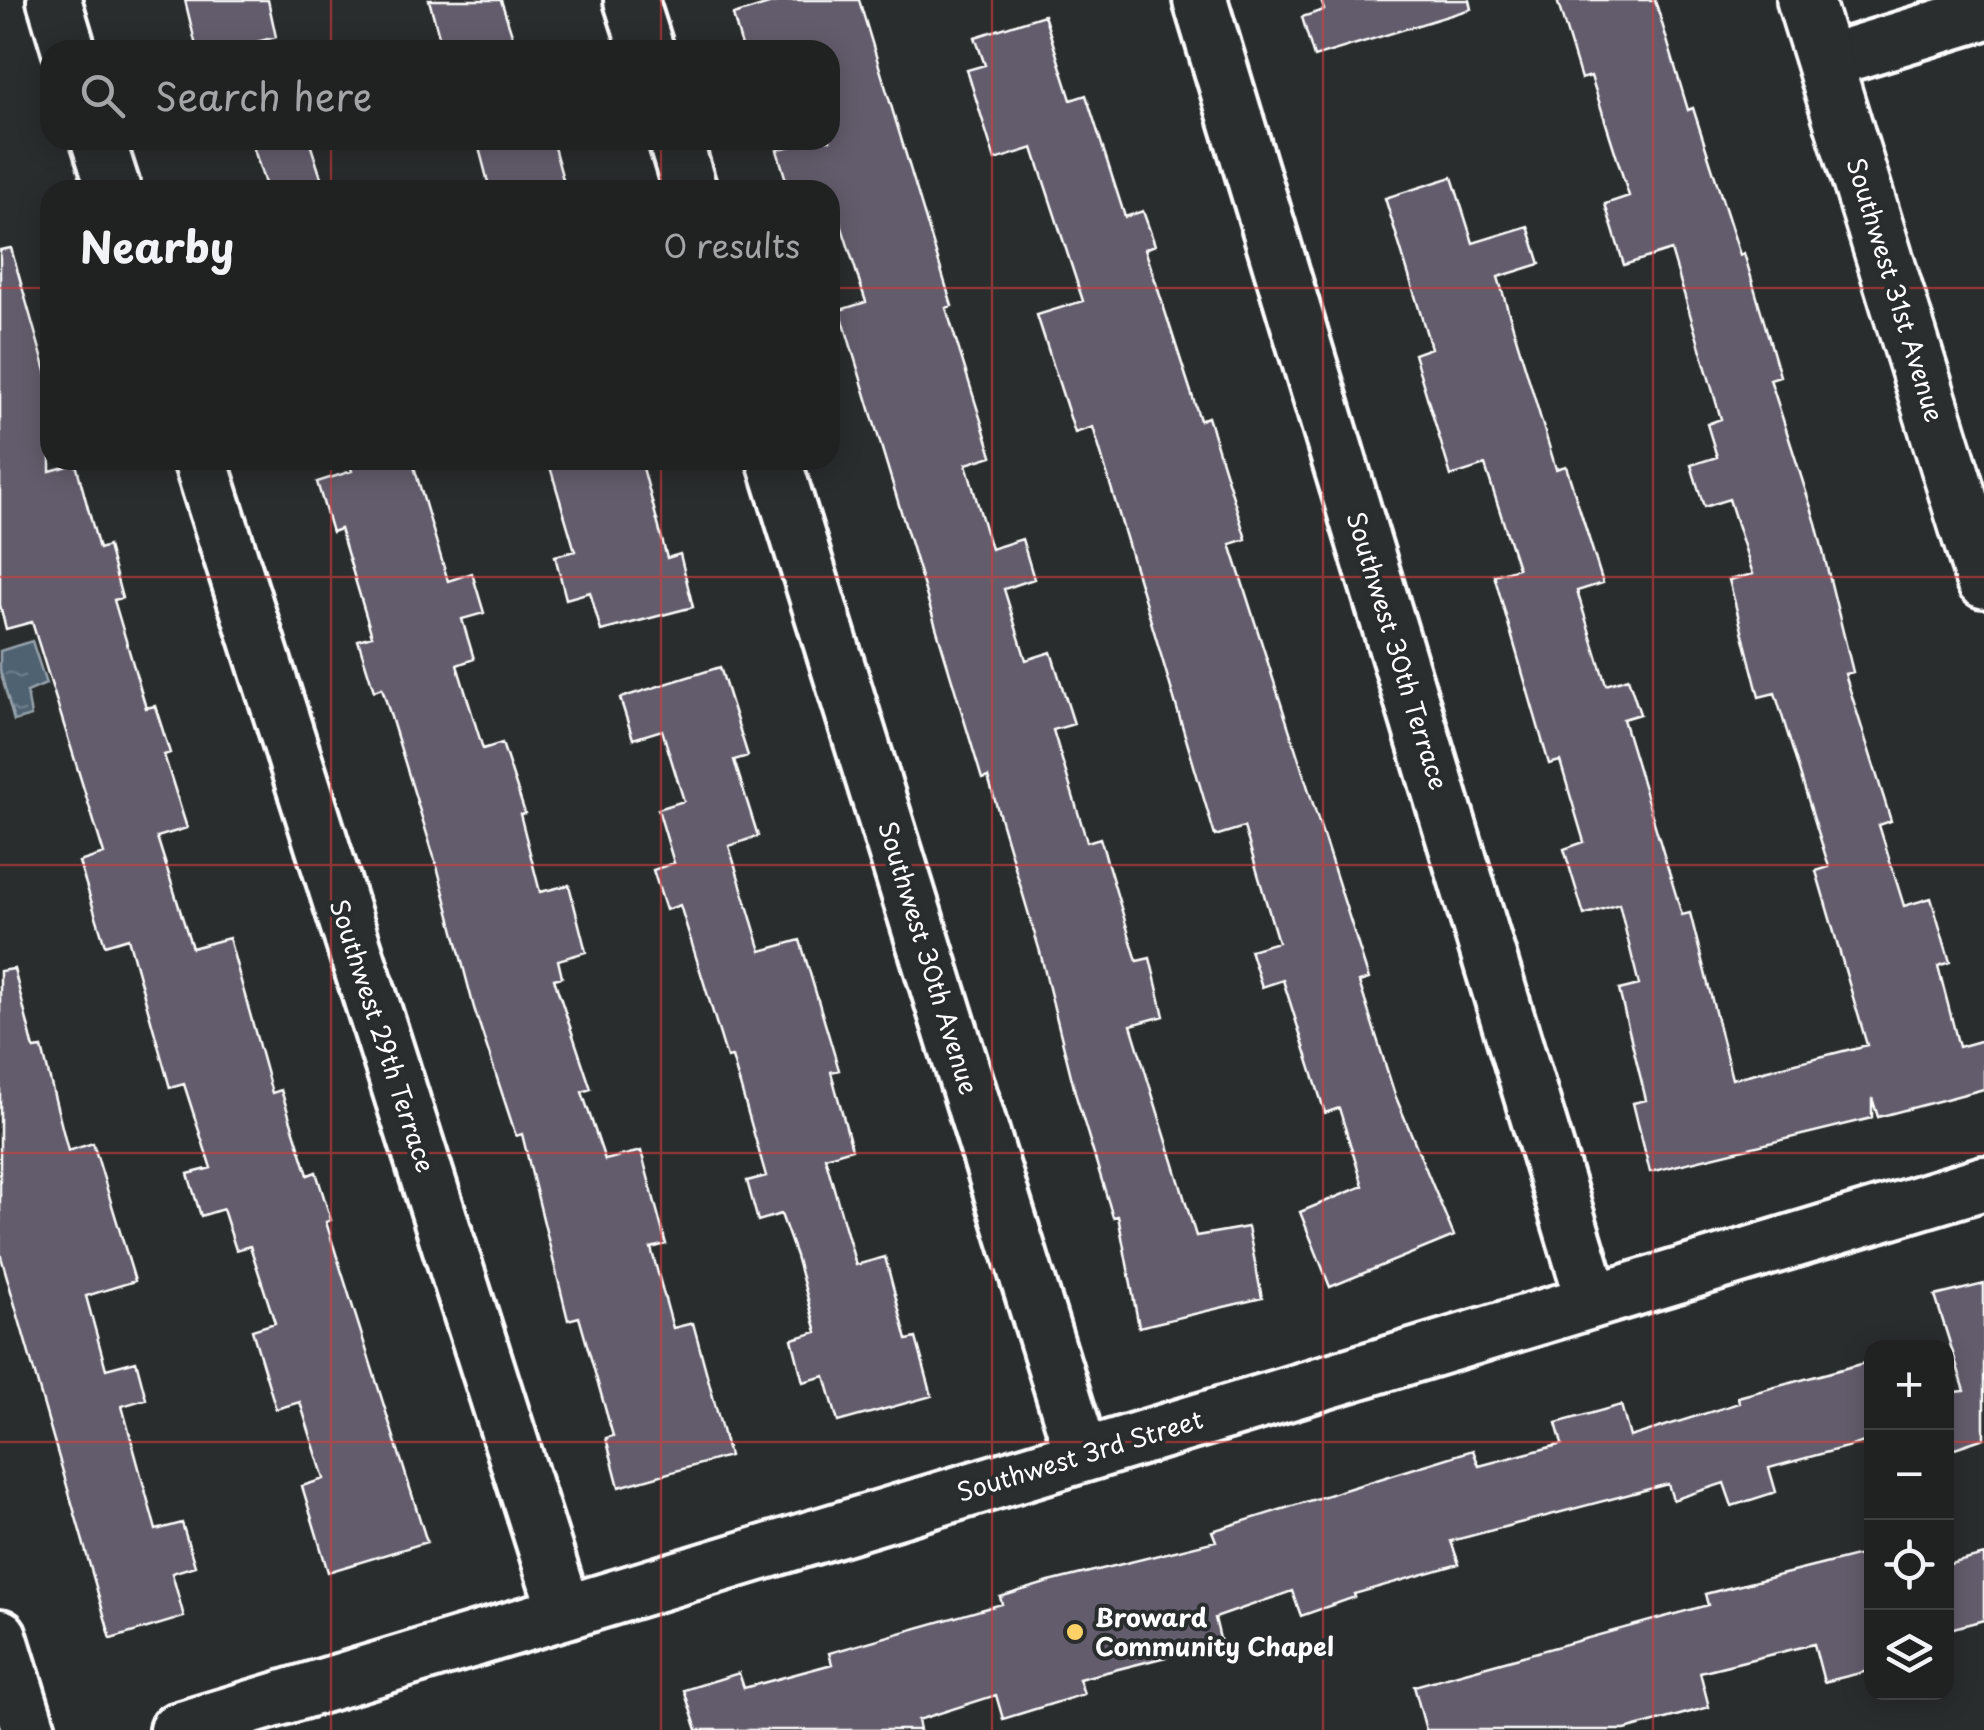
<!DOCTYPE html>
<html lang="en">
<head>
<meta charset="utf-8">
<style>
  :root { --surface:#202222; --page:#2d2f2f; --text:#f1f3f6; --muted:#a2a4a5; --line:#3d3f40 }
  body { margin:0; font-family:"Playpen Sans",sans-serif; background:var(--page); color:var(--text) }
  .controls { position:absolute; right:30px; bottom:30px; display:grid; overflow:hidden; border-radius:20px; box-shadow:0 5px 25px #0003 }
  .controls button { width:90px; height:90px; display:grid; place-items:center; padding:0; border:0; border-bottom:2px solid var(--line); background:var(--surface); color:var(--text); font:50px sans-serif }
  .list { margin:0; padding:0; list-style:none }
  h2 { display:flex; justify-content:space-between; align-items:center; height:130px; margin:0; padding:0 40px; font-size:42px }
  h2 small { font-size:32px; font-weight:400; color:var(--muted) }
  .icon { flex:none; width:55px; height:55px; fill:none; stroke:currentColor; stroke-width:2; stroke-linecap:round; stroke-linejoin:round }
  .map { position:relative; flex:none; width:1984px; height:1730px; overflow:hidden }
  .search { position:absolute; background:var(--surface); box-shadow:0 5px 25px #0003; left:40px; top:40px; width:800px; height:110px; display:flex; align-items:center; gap:25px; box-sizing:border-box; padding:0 35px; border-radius:30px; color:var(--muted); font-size:38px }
  .panel { position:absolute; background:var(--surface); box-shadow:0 5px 25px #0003; left:40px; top:180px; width:800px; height:290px; border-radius:30px }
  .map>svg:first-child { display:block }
  .water { fill:url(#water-ripples); stroke:#95a1aa; stroke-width:2.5 }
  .building { fill:#645c6c; stroke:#fff; stroke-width:2.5 }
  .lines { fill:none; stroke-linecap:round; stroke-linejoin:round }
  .street-casing { stroke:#fff; stroke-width:60 }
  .secondary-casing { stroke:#fff; stroke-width:62 }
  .street { stroke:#2a2d2e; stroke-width:52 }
  .secondary { stroke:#2a2d2e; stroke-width:55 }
  .grid { fill:none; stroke:#da3e3e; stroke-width:2.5; stroke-opacity:0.55 }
  .poi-dot { fill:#ffd166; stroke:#2a2d2e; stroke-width:4 }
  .labels { text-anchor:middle; stroke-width:8; stroke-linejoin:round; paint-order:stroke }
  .street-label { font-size:25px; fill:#fff; stroke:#2a2d2e }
  .poi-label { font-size:25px; font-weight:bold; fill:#fff; stroke:#2a2d2e; text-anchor:start }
</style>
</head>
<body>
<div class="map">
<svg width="1984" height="1730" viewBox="0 0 1984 1730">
  <defs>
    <pattern id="water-ripples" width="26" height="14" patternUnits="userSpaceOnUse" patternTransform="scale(2.5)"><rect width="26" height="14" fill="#4f6272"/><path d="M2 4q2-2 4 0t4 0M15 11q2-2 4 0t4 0" fill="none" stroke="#697a87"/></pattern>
  </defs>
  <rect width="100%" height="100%" fill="#2a2d2e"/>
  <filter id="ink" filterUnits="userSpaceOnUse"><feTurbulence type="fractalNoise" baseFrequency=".01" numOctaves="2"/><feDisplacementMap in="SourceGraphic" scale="20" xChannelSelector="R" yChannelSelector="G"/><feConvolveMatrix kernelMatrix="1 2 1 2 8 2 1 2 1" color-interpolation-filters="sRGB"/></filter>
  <g filter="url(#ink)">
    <path class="water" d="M 32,641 L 46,684 L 27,692 L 31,716 L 14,721 L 0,670 L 0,651 Z"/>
    <path class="building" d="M 185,0 L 268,0 L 276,37 L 224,50 L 197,50 Z
      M 429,0 L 501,0 L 517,50 L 443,50 Z
      M 782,0 L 859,0 L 952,306 L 946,308 L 992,456 L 966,464 L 991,549 L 1022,539 L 1034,579 L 1004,589 L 1026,660 L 1051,652 L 1074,724 L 1053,730 L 1087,842 L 1100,838 L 1137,961 L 1150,958 L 1164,1016 L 1131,1025 L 1196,1236 L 1248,1227 L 1262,1298 L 1139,1327 L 1118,1216 L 1113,1217 L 1076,1096 L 1040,952 L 988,777 L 982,779 L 840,310 L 866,302 L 830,190 L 789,190 L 777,150 L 809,140 L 830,140 L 830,50 L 743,50 L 733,15 Z
      M 1321,0 L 1469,0 L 1471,9 L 1314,57 L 1302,17 L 1324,10 Z
      M 1557,0 L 1655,0 L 1688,110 L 1693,108 L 1740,255 L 1744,253 L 1780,376 L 1770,379 L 1816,523 L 1853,672 L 1845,674 L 1891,821 L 1879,825 L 1904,906 L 1931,898 L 1950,962 L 1938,966 L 1959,1047 L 1984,1040 L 1984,1089 L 1878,1117 L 1872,1098 L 1872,1118 L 1650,1172 L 1633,1103 L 1646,1100 L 1619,990 L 1639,985 L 1619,904 L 1584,915 L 1564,849 L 1584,842 L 1560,761 L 1549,764 L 1494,575 L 1518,568 L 1485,465 L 1451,476 L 1414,354 L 1431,348 L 1385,198 L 1452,177 L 1473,243 L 1528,226 L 1540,264 L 1498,277 L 1556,469 L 1566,466 L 1603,583 L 1577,591 L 1606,685 L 1628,678 L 1640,714 L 1623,719 L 1682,915 L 1690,913 L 1732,1079 L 1867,1045 L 1816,871 L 1829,867 L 1775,693 L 1759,697 L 1729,580 L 1753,574 L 1729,499 L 1704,507 L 1691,465 L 1717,457 L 1707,424 L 1721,419 L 1671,250 L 1624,265 L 1605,204 L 1629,196 L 1591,76 L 1581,79 Z
      M 1044,15 L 1071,100 L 1086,95 L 1125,217 L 1143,211 L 1155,245 L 1145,249 L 1200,420 L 1208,417 L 1246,539 L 1230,544 L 1369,979 L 1359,982 L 1395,1095 L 1454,1236 L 1330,1287 L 1300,1212 L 1363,1186 L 1339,1108 L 1325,1113 L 1283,980 L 1262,987 L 1250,950 L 1278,942 L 1244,827 L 1215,836 L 1093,427 L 1075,433 L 1037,315 L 1083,301 L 1033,148 L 995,160 L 967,70 L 985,65 L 975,37 Z
      M 251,140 L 309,140 L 325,190 L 267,190 Z
      M 477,140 L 552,140 L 566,190 L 490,190 Z
      M 11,248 L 50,385 L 50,471 L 76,464 L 99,549 L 108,546 L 122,598 L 114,600 L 146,708 L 155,706 L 170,753 L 164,755 L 187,828 L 157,837 L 192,948 L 229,938 L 272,1093 L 281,1090 L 308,1175 L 316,1172 L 331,1220 L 326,1222 L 427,1542 L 328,1572 L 302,1486 L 324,1479 L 300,1402 L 276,1409 L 252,1330 L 275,1323 L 250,1246 L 236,1250 L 223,1209 L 201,1216 L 188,1174 L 211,1168 L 184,1084 L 170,1088 L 128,938 L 105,945 L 79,862 L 104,854 L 32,622 L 6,629 L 0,605 L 0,250 Z
      M 348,460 L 412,460 L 448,581 L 472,573 L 484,613 L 462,619 L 474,659 L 457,665 L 483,749 L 502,743 L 525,813 L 520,814 L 540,892 L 569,885 L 586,952 L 558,960 L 562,977 L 554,979 L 591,1089 L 582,1092 L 605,1160 L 641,1151 L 666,1244 L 651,1248 L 673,1328 L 693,1323 L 729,1456 L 619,1487 L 606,1438 L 613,1436 L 579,1317 L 568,1320 L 522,1134 L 516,1136 L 474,1008 L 438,870 L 382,688 L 374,691 L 358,640 L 372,636 L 340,529 L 332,532 L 317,482 L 352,471 Z
      M 548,460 L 641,460 L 667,558 L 680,554 L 693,607 L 601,631 L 590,592 L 566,599 L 555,556 L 575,551 Z
      M 720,667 L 748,756 L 734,760 L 758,836 L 729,846 L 761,951 L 800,940 L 839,1070 L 831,1072 L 852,1149 L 825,1157 L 856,1265 L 885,1257 L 907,1340 L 916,1338 L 932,1396 L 838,1422 L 825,1376 L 803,1382 L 792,1339 L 817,1332 L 796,1256 L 781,1214 L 758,1221 L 747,1181 L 766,1176 L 732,1057 L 727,1058 L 680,905 L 666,910 L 653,870 L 674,863 L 658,809 L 684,801 L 662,730 L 633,739 L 620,698 Z
      M 14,969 L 34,1049 L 42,1048 L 68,1151 L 93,1143 L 135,1281 L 86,1296 L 106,1369 L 136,1361 L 146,1399 L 122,1406 L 156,1530 L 182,1523 L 195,1566 L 172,1573 L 184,1617 L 111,1639 L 0,1253 L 0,971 Z
      M 1984,1284 L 1984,1438 L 1946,1451 L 1946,1393 L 1965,1391 L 1935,1296 Z
      M 1872,1361 L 1872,1440 L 1769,1468 L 1776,1492 L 1732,1506 L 1724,1483 L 1673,1500 L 1668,1484 L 1451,1541 L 1459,1564 L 1354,1594 L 1355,1597 L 1301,1616 L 1292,1591 L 1215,1618 L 1221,1643 L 1079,1679 L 1084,1694 L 1003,1719 L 996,1695 L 918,1720 L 920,1730 L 697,1730 L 684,1690 L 739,1673 L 744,1688 L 832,1664 L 829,1653 L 1002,1604 L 1000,1597 L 1049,1582 L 1216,1541 L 1212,1531 L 1473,1450 L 1479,1466 L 1562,1444 L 1556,1423 L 1621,1405 L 1630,1437 L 1739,1403 L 1738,1397 Z
      M 1872,1552 L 1872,1670 L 1824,1682 L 1814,1644 L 1700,1672 L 1709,1707 L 1625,1730 L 1426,1730 L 1414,1686 L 1708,1605 L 1705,1594 Z
      M 1984,1555 L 1984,1620 L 1946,1630 L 1946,1565 Z"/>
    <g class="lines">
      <g class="street-casing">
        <path id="street" d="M 54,0 L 69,50
          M 631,0 L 647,50
          M 1200,0 L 1593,1301
          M 1824,62 L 1984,13
          M 98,140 L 114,190
          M 675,140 L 690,190
          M 200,460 L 565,1612
          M 774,460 L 1082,1455
          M 0,1636 L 29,1730
          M 176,1730 L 1984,1183"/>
      </g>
      <g class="secondary-casing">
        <path id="secondary" d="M 1805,0 L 1984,580"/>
      </g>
      <use href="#street" class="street"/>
      <use href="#secondary" class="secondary"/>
    </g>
  </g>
  <path class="grid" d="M 331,0 L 331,50M 661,0 L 661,50M 992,0 L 992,1730M 1323,0 L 1323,1730M 1653,0 L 1653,1730M 331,140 L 331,190M 661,140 L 661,190M 0,288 L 50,288M 830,288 L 1984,288M 331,460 L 331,1730M 661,460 L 661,1730M 0,577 L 1984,577M 0,865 L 1984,865M 0,1153 L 1984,1153M 0,1442 L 1872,1442M 1946,1442 L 1984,1442"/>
  <circle class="poi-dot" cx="1075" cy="1632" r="10"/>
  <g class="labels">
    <g class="street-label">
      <text transform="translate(1895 290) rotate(73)" y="9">Southwest 31st Avenue</text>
      <text transform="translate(1397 651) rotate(73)" y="9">Southwest 30th Terrace</text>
      <text transform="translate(928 958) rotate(73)" y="9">Southwest 30th Avenue</text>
      <text transform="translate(382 1036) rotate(72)" y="9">Southwest 29th Terrace</text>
      <text transform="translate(1080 1456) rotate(-17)" y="9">Southwest 3rd Street</text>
    </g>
    <g class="poi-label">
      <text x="1095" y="1627">Broward<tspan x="1095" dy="29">Community Chapel</tspan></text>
    </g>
  </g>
</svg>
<div class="controls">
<button>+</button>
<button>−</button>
<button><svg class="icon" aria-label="locate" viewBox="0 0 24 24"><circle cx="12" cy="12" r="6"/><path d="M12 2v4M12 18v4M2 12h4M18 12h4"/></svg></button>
<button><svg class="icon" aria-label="layers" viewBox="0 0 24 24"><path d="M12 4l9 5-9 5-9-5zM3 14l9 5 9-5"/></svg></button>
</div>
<div class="search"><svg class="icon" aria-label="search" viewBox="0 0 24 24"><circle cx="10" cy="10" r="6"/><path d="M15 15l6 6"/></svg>Search here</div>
<section class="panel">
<h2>Nearby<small>0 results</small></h2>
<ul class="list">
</ul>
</section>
</div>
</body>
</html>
